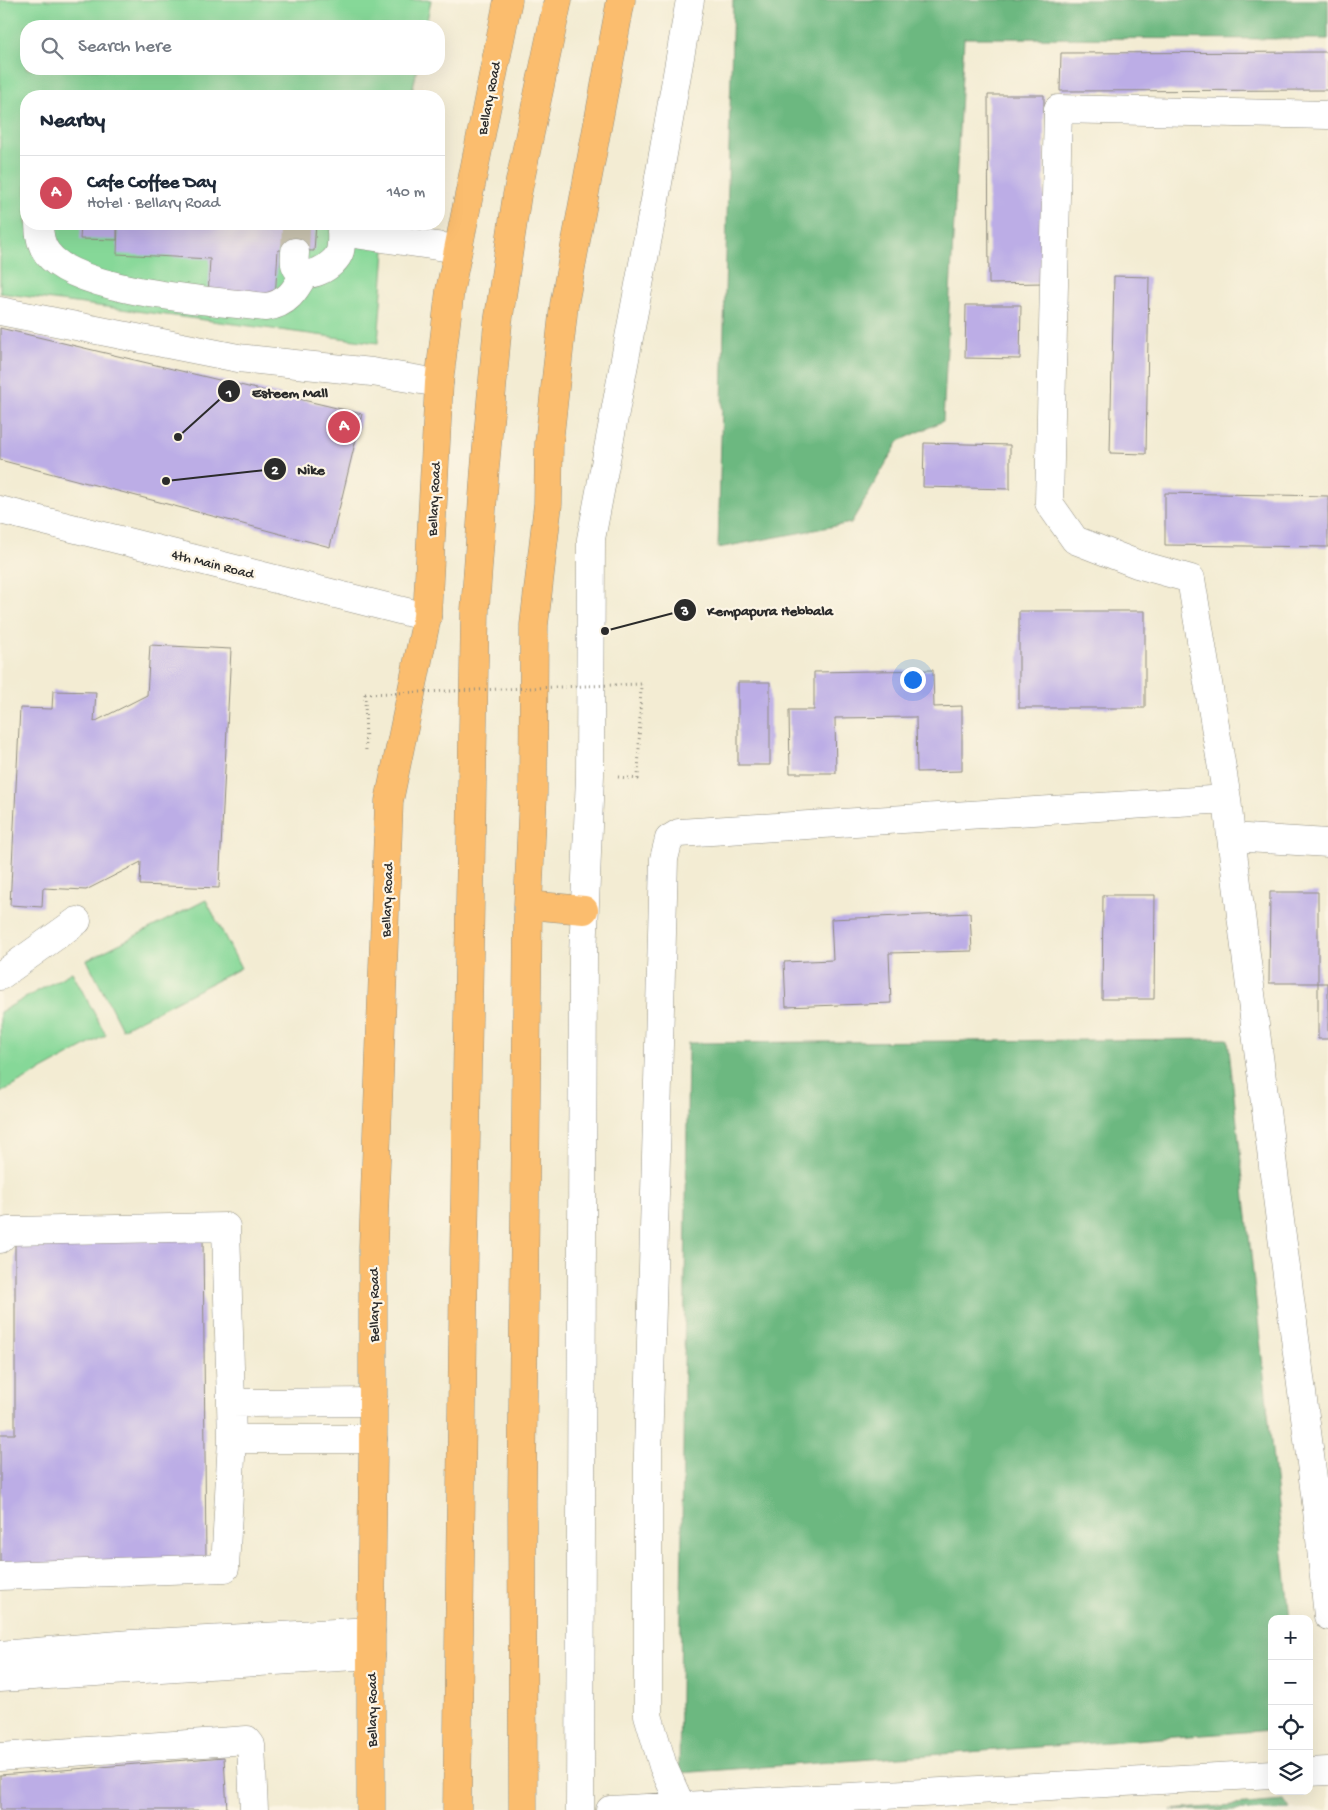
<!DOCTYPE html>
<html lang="en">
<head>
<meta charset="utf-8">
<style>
  :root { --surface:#fff; --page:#f2f2f3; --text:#1f2937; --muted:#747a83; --line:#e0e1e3; --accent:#d1495b }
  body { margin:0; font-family:"Gochi Hand",sans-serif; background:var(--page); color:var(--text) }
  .controls { position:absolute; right:15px; bottom:15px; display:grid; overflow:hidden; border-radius:10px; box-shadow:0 5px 20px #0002 }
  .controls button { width:45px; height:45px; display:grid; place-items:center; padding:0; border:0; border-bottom:1px solid var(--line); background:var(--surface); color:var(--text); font:25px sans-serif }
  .you { position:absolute; left:912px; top:679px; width:18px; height:18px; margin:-12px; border:4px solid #fff; border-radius:50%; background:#1a73e8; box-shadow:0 0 0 8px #1a73e833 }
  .badge { display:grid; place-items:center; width:32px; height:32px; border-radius:50%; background:var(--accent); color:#fff; font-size:16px; font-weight:700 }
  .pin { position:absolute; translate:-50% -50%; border:2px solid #fff; box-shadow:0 1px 5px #0006 }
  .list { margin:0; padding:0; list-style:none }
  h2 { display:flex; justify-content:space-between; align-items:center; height:65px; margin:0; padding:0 20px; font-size:21px }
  h2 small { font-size:16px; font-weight:400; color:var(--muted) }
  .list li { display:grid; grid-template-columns:32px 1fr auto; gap:15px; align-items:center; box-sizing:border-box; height:75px; padding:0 20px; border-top:1px solid var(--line) }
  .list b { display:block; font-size:19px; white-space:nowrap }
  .list p { margin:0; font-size:16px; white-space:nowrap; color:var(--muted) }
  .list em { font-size:16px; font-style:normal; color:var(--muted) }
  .icon { flex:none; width:28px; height:28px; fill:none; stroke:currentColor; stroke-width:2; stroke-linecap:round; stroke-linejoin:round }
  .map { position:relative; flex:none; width:1328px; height:1810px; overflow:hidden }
  .search { position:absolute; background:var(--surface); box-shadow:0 5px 20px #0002; left:20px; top:20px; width:425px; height:55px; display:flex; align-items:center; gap:12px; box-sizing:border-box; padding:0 18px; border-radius:20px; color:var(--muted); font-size:19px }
  .panel { position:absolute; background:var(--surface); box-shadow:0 5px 20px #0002; left:20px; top:90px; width:425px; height:140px; border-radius:20px }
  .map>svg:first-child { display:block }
  .green { fill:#86d898; stroke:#588262 }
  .forest { fill:#6cb880; stroke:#4c7256 }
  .building { fill:#bcade6 }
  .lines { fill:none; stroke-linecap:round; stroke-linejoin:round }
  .minor-tunnel { stroke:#cbc5b1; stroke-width:28; stroke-dasharray:28 14; stroke-linecap:butt }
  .minor-casing { stroke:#8f8c7f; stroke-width:29 }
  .highway-casing { stroke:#8f8c7f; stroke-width:29 }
  .path { stroke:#8f8c7f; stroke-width:3; stroke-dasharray:1 4; stroke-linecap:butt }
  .minor { stroke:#fff; stroke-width:28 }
  .highway { stroke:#fbbd6e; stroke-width:28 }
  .path-bridge { stroke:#8f8c7f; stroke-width:3; stroke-dasharray:1 4; stroke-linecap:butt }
  .labels { text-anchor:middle; stroke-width:4.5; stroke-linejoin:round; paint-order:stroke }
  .street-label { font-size:14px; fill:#2b2b2b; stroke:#fcf5e5 }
  .leader { fill:none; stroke:#2b2b2b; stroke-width:2 }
  .callout-dot { fill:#2b2b2b; stroke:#fcf5e5; stroke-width:2 }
  .mark-label { font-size:15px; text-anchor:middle; font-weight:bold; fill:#fff }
  .callout-label { font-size:15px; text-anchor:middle; font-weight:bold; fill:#2b2b2b; stroke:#fcf5e5; stroke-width:4.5; stroke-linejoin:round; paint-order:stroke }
</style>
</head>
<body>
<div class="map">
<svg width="1328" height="1810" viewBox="0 0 1328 1810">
  <rect width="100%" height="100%" fill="#fcf5e5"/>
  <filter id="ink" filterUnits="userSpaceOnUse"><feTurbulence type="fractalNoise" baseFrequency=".02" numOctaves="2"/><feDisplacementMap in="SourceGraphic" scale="10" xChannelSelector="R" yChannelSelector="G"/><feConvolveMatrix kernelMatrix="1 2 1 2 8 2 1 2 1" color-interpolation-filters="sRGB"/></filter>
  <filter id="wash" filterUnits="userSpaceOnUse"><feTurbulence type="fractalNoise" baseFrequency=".0096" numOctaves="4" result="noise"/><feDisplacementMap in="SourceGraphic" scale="20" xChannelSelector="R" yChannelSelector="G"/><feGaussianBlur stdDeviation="1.12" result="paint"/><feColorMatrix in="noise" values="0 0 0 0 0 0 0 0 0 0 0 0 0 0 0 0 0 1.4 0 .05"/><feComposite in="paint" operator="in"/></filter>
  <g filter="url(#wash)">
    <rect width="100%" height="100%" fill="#f3ecd3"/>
    <path class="green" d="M 0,0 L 431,0 L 426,26 L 26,26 L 26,69 L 417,69 L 411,96 L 26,96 L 26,224 L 387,224 L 378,343 L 0,293 Z
      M 206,900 L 241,968 L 122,1029 L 87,960 Z
      M 72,972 L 106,1035 L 0,1093 L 0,1012 Z"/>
    <path class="forest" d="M 733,0 L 1328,0 L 1328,39 L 964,38 L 943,421 L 899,441 L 851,523 L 718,548 Z
      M 1228,1039 L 1290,1619 L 1272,1619 L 1272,1730 L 679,1773 L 688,1043 Z
      M 1284,1801 L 1290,1810 L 1171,1810 Z"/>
    <g id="blocks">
      <path class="building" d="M 1328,52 L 1328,90 L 1060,91 L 1061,53 Z
        M 988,95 L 1044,95 L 1044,283 L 989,284 Z
        M 81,224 L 117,224 L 117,240 L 80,239 Z
        M 118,224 L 316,224 L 314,251 L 278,250 L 275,300 L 208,297 L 210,259 L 117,254 Z
        M 1114,276 L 1149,277 L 1146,454 L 1110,453 Z
        M 966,305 L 1021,305 L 1020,359 L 965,358 Z
        M 0,328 L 362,414 L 330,547 L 0,460 Z
        M 924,443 L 1010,445 L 1010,489 L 923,487 Z
        M 1165,493 L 1328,496 L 1328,547 L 1165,545 Z
        M 1019,611 L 1145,611 L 1145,708 L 1019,708 Z
        M 150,645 L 231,649 L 219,888 L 140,885 L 141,862 L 86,890 L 43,888 L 42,907 L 10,905 L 20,708 L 52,709 L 53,691 L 96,692 L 94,722 L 147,695 Z
        M 933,670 L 934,707 L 962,706 L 962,771 L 917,772 L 916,717 L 835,718 L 836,773 L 790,773 L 789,710 L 814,710 L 814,672 Z
        M 738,682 L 770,682 L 770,765 L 738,765 Z
        M 1270,892 L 1318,892 L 1318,983 L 1269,983 Z
        M 1103,895 L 1155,895 L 1154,999 L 1102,999 Z
        M 970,913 L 972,951 L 889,953 L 891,1003 L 786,1007 L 784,962 L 833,960 L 831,919 Z
        M 1318,983 L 1328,983 L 1328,1039 L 1318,1039 Z
        M 203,1236 L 206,1560 L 0,1565 L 0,1434 L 15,1434 L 15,1238 Z
        M 224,1757 L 227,1810 L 0,1810 L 0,1775 Z"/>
    </g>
  </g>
  <g filter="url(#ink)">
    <use href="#blocks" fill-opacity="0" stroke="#8f8c7f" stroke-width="1"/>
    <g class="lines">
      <path class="minor-tunnel" d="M 295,252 L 296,224"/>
      <g class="minor-casing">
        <path id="minor" d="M 1328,115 L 1058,109 L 1049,503 L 1075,540 L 1137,564 L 1191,579 L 1227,799 L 1231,837 L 1317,1510 L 1328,1616
          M 39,224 C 39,233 41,245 47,253 C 76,293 216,301 266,307 C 287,304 295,291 305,273
          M 341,232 L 458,249
          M 295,252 C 295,255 294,261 295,264 C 302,286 336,266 340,251 C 342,243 341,232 341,224
          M 0,311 L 238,358 L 372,372 L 439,383
          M 0,510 L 427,617
          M 1231,837 L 1328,843
          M 0,976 L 77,921
          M 0,1239 L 8,1231 L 226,1227 L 232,1439
          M 231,1403 L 374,1402
          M 0,1576 L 225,1568 L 232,1439 L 373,1439
          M 0,1655 L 131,1644 L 371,1631
          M 0,1678 L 371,1655
          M 0,1757 L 247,1740 L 251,1745 L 254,1810
          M 1309,1772 L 1328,1771
          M 681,1806 L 663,1766 L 648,1715 L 648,1453 L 664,859 L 669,839 L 679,833 L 1227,799
          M 580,1810 L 583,956 L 590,775 L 591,539 L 655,200 L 690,0
          M 610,1810 L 1272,1774"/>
      </g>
      <g class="highway-casing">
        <path id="highway" d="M 528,905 L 584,910
          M 371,1810 L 371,1631 L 373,1453 L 373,1246 L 389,801 L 427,617 L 439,383 L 450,290 L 508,0
          M 457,1810 L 464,1251 L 475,610 L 485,468 L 498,323 L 517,195 L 558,0
          M 523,1810 L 522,1501 L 528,905 L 533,795 L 534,625 L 548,504 L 549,443 L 564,305 L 621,0"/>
      </g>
      <path class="path" d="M 365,694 L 366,754
        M 618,777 L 638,779 L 641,684"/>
      <use href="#minor" class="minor"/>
      <use href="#highway" class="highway"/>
      <path class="path-bridge" d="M 365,694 L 641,684"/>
    </g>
  </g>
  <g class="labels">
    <g class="street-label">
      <text transform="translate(488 98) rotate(-79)" y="5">Bellary Road</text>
      <text transform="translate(433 499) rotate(-87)" y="5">Bellary Road</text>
      <text transform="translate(213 563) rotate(14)" y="5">4th Main Road</text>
      <text transform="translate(386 900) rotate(-88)" y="5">Bellary Road</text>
      <text transform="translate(373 1305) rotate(-90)" y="5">Bellary Road</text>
      <text transform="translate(371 1710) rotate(-90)" y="5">Bellary Road</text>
    </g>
  </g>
  <path class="leader" d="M178 437L229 391M166 481L275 469M605 631L685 610"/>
  <g class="callout-dot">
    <circle cx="178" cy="437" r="5"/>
    <circle cx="166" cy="481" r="5"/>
    <circle cx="605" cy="631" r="5"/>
    <circle cx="229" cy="391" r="12"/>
    <circle cx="275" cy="469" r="12"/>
    <circle cx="685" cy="610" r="12"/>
  </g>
  <g class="mark-label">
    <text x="229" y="397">1</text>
    <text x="275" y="474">2</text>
    <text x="685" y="615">3</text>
  </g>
  <g class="callout-label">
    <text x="290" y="397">Esteem Mall</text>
    <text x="311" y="474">Nike</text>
    <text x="770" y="615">Kempapura Hebbala</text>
  </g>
</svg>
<div class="controls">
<button>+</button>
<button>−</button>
<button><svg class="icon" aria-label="locate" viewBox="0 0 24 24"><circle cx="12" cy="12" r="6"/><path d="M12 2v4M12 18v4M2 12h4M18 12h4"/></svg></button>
<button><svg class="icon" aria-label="layers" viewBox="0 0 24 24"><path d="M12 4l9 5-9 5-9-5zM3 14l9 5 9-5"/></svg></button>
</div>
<div class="you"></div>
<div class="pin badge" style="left:344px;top:427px">A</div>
<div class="search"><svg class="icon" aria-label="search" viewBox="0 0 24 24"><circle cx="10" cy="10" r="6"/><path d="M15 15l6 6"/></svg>Search here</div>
<section class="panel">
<h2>Nearby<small></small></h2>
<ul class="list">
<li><span class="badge">A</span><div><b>Cafe Coffee Day</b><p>Hotel · Bellary Road</p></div><em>140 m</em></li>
</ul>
</section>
</div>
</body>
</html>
